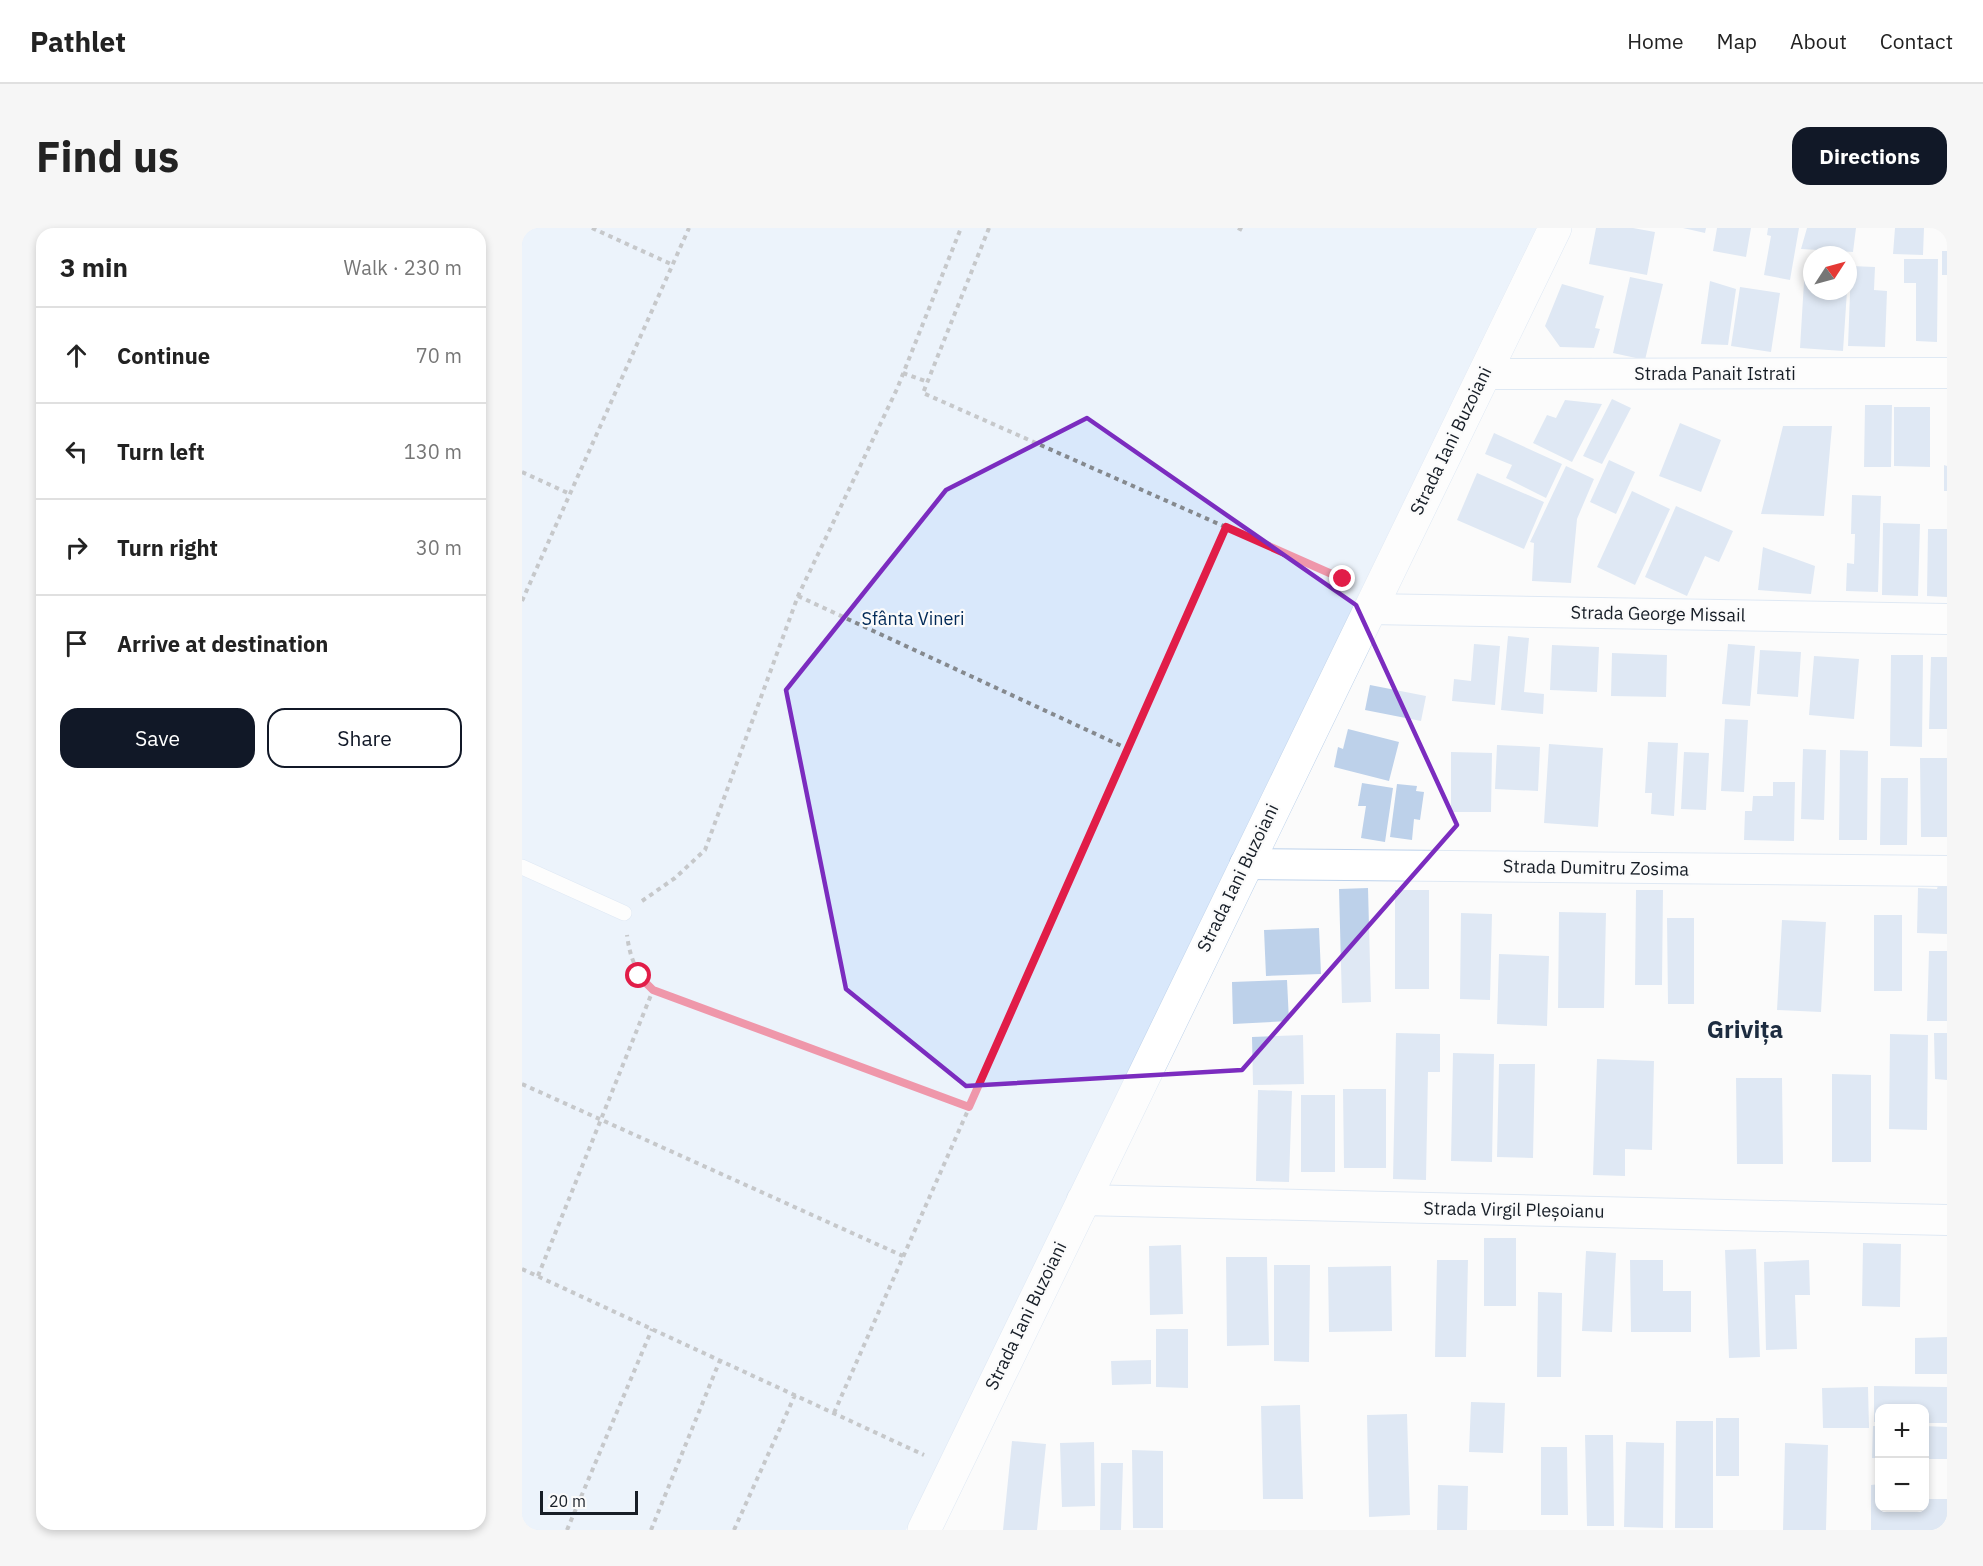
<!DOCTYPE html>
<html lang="en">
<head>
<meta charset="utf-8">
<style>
  :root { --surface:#fff; --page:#f6f6f6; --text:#222; --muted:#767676; --line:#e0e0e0; --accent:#111827 }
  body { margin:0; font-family:"IBM Plex Sans",sans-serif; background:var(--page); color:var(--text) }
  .controls { position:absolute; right:18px; bottom:18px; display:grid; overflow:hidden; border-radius:12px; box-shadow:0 3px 9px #0003 }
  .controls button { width:54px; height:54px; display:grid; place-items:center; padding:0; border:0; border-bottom:2px solid var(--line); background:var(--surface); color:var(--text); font:30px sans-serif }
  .compass { position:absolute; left:1281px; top:18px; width:54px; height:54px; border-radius:50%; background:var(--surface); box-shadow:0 3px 9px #0003; rotate:54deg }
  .scale { position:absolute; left:18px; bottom:15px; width:98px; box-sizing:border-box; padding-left:6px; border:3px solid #171e27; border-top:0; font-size:16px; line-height:21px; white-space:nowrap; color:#171e27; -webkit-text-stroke:4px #fbfbfb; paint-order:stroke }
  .stop { position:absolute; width:18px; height:18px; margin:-14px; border:4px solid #e11d48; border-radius:50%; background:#fff }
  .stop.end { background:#e11d48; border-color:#fff; box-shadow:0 2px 6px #0008 }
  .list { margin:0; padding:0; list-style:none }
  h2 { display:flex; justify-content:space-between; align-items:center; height:78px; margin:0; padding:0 24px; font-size:26px }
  h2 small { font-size:20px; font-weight:400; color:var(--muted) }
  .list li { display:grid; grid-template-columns:39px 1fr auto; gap:18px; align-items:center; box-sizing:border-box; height:96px; padding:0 24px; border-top:2px solid var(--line) }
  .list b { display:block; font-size:22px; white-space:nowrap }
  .list em { font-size:20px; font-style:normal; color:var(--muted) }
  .actions { display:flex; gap:12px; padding:18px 24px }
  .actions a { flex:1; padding:14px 0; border:2px solid var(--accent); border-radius:18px; text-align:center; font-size:21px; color:var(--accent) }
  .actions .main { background:var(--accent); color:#fff }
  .icon { flex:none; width:33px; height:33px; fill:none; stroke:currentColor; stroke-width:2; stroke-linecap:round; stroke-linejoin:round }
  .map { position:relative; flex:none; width:1425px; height:1302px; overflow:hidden; border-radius:18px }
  header { display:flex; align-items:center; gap:36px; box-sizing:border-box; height:84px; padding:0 30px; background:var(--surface); border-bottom:2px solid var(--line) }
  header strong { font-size:28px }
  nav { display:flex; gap:33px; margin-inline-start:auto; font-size:21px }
  .intro { display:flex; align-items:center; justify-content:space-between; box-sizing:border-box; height:144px; padding:0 36px }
  h1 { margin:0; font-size:42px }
  .button { padding:15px 27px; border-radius:18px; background:var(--accent); color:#fff; font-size:21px; font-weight:700 }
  main { display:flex; gap:36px; padding:0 36px }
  aside { flex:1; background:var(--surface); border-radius:18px; box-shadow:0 3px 9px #0003 }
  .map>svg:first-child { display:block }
  .green { fill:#d9e8fb }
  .building { fill:#bdd1ea }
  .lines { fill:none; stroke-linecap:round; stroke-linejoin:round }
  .service-casing { stroke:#bdd2eb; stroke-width:16 }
  .minor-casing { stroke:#bdd2eb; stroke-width:32 }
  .tertiary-casing { stroke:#bdd2eb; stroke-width:34 }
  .path { stroke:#85898e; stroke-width:4; stroke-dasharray:4.5 4.5; stroke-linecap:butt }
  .service { stroke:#fff; stroke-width:15 }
  .minor { stroke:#fff; stroke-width:30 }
  .tertiary { stroke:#fff; stroke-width:33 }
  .route { stroke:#e11d48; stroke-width:8 }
  .marked { fill:none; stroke:#7b2cbf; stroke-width:4.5; stroke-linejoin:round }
  .labels { text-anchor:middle; stroke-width:4.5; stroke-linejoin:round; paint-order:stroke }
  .street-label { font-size:18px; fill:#171e27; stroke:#fbfbfb }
  .park-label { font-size:18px; fill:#002957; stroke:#fbfbfb }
  .district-label { font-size:24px; font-weight:bold; fill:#1d2c40; stroke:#fbfbfb }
</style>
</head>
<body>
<header>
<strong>Pathlet</strong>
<nav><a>Home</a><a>Map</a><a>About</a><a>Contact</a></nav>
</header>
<div class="intro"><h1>Find us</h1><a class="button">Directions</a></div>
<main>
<aside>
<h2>3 min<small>Walk · 230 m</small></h2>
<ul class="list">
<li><svg class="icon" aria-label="ahead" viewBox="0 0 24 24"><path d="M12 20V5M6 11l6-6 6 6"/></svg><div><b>Continue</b></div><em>70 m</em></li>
<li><svg class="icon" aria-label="left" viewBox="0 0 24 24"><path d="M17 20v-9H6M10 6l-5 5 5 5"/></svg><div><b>Turn left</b></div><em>130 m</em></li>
<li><svg class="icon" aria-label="right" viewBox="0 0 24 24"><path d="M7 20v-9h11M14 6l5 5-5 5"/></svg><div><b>Turn right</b></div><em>30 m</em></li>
<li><svg class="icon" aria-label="arrive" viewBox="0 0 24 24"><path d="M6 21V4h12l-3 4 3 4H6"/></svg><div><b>Arrive at destination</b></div></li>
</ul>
<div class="actions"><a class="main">Save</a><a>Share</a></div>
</aside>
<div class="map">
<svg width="1425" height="1302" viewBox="0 0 1425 1302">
  <rect width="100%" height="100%" fill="#fbfbfb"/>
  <path class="green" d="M 0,0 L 1014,0 L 384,1302 L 0,1302 Z"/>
  <path class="building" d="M 1074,0 L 1111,0 L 1133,4 L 1125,47 L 1067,36 Z
    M 1161,0 L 1184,0 L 1183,5 Z
    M 1195,0 L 1229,0 L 1224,29 L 1191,23 Z
    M 1246,0 L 1277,0 L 1268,52 L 1242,47 L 1249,8 L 1245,7 Z
    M 1285,0 L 1334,0 L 1331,24 L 1279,21 Z
    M 1373,0 L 1402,0 L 1401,27 L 1371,26 Z
    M 1420,23 L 1425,23 L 1425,47 L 1420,47 Z
    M 1382,31 L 1416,31 L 1415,114 L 1394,113 L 1394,55 L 1382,55 Z
    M 1283,37 L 1290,37 L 1290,63 L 1325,63 L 1321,123 L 1278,120 Z
    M 1329,38 L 1353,39 L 1352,62 L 1365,63 L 1363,119 L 1326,118 Z
    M 1108,49 L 1141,56 L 1123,132 L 1091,125 Z
    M 1188,53 L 1214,61 L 1206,117 L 1179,116 Z
    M 1040,56 L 1082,68 L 1073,100 L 1078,101 L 1072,120 L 1038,119 L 1023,98 Z
    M 1218,59 L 1258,65 L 1249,124 L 1209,118 Z
    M 1090,171 L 1109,180 L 1080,236 L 1061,228 Z
    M 1043,172 L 1080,176 L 1050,234 L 1011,215 L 1025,187 L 1034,190 Z
    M 1343,177 L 1370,177 L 1369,239 L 1342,239 Z
    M 1372,179 L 1408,179 L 1408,239 L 1372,238 Z
    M 1158,195 L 1199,212 L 1179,264 L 1137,248 Z
    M 1261,198 L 1310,198 L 1302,288 L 1239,286 Z
    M 972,205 L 1040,236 L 1024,270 L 984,250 L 990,237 L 963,226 Z
    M 1087,232 L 1113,244 L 1094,286 L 1068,274 Z
    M 1422,237 L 1425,238 L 1425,263 L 1422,263 Z
    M 1044,238 L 1072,251 L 1055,291 L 1049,355 L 1010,353 L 1012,315 L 1008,314 Z
    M 955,245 L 1022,274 L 1002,321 L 935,292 Z
    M 1110,263 L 1148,281 L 1113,357 L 1075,339 Z
    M 1330,267 L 1359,268 L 1356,364 L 1324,363 L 1325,335 L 1332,336 L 1333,306 L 1329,306 Z
    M 1154,278 L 1211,303 L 1197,334 L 1183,328 L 1165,368 L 1123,349 Z
    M 1361,295 L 1398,296 L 1396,368 L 1360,367 Z
    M 1406,301 L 1425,301 L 1425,369 L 1405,368 Z
    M 1241,319 L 1293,338 L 1289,366 L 1236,362 Z
    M 986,408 L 1007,410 L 1002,464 L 1022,466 L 1021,486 L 979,482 Z
    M 952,416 L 978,418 L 973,477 L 930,473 L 932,451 L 949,453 Z
    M 1206,416 L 1233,418 L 1228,478 L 1200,476 Z
    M 1030,417 L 1077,419 L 1075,464 L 1028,462 Z
    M 1238,422 L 1279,424 L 1276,469 L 1235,466 Z
    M 1090,425 L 1145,427 L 1144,469 L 1089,468 Z
    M 1369,427 L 1401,427 L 1400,519 L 1368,518 Z
    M 1292,428 L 1337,431 L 1332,491 L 1287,487 Z
    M 1409,429 L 1425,429 L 1425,501 L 1407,501 Z
    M 848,457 L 904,468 L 899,493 L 843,482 Z
    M 1203,491 L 1226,492 L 1222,564 L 1199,563 Z
    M 826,501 L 877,514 L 867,553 L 812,539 L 816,519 L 821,521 Z
    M 1126,514 L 1156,515 L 1152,588 L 1129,586 L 1130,565 L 1123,565 Z
    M 1027,516 L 1081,520 L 1076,599 L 1022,595 Z
    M 975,517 L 1018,519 L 1016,563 L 973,561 Z
    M 1281,521 L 1304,522 L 1302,592 L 1279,591 Z
    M 1318,522 L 1346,523 L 1345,612 L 1317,612 Z
    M 929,524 L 970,525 L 969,584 L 929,584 Z
    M 1162,524 L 1187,525 L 1184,582 L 1159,581 Z
    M 1398,530 L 1425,530 L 1425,609 L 1399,609 Z
    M 1359,550 L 1386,550 L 1385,617 L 1358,617 Z
    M 1251,554 L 1273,554 L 1272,613 L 1222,612 L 1223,583 L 1230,583 L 1231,568 L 1251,568 Z
    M 840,555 L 871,560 L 863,614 L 839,610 L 844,578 L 836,578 Z
    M 875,556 L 895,558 L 894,563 L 902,564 L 898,592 L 892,591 L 890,612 L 868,609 Z
    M 1416,657 L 1425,657 L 1425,706 L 1395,705 L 1396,660 L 1415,661 Z
    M 846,660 L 849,774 L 820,775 L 817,661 Z
    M 873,662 L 907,662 L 907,761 L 873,761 Z
    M 1114,662 L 1141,662 L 1140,757 L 1113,757 Z
    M 1037,684 L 1084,685 L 1082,780 L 1036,780 Z
    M 939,685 L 970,686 L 968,772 L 938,771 Z
    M 1352,687 L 1380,687 L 1380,763 L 1352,763 Z
    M 1145,690 L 1172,690 L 1172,776 L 1146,776 Z
    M 1260,692 L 1304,694 L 1299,784 L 1255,782 Z
    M 797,700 L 799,746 L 744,748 L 742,702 Z
    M 1407,723 L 1425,723 L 1425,793 L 1405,793 Z
    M 977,726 L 1027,728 L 1025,798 L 975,796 Z
    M 765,752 L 767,793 L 711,796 L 710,754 Z
    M 874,805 L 918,806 L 918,844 L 906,844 L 904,952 L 871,951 Z
    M 1412,805 L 1425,805 L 1425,852 L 1413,851 Z
    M 1368,806 L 1406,807 L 1405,902 L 1367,901 Z
    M 781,807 L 782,856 L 731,857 L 730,809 Z
    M 931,825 L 972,826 L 970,934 L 929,933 Z
    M 1075,831 L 1132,833 L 1130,922 L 1103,921 L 1103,948 L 1071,947 Z
    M 977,836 L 1013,836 L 1011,930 L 975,929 Z
    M 1310,846 L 1349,847 L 1349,934 L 1310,934 Z
    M 1214,850 L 1260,850 L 1261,936 L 1215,936 Z
    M 821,861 L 864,861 L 864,940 L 822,940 Z
    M 736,862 L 770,863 L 767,954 L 734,953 Z
    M 779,867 L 813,867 L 813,944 L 779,944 Z
    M 962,1010 L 994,1010 L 994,1078 L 962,1078 Z
    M 1341,1015 L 1379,1016 L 1378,1079 L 1340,1078 Z
    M 659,1017 L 661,1086 L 628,1087 L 627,1018 Z
    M 1234,1021 L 1238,1129 L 1207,1130 L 1203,1022 Z
    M 1064,1023 L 1094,1025 L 1090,1104 L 1060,1103 Z
    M 704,1029 L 745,1029 L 747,1117 L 705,1118 Z
    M 915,1032 L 946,1032 L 944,1129 L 913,1129 Z
    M 1108,1032 L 1141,1032 L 1141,1063 L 1169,1063 L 1169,1104 L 1109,1104 Z
    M 1287,1032 L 1288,1067 L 1273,1067 L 1275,1121 L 1244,1122 L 1242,1034 Z
    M 752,1037 L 788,1037 L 787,1134 L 752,1133 Z
    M 869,1038 L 870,1103 L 807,1104 L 806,1039 Z
    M 1016,1064 L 1040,1065 L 1039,1149 L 1015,1149 Z
    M 634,1101 L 666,1101 L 666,1160 L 634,1159 Z
    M 1425,1109 L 1425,1146 L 1393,1146 L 1393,1110 Z
    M 629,1132 L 629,1156 L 590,1157 L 589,1133 Z
    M 1352,1158 L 1425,1159 L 1425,1195 L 1402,1195 L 1402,1180 L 1358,1180 L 1358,1194 L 1352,1194 Z
    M 1346,1159 L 1347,1200 L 1301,1200 L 1300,1160 Z
    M 949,1174 L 983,1175 L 981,1225 L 947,1224 Z
    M 778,1177 L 781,1271 L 741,1271 L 739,1178 Z
    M 885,1186 L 888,1287 L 847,1289 L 845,1187 Z
    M 1194,1190 L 1217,1190 L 1217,1248 L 1194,1248 Z
    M 1154,1193 L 1191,1193 L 1191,1300 L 1153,1300 Z
    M 1351,1198 L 1358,1198 L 1358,1230 L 1350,1230 Z
    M 1402,1198 L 1425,1199 L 1425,1231 L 1402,1231 Z
    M 1063,1207 L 1091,1207 L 1092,1298 L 1065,1298 Z
    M 490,1213 L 524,1216 L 515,1302 L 481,1302 Z
    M 572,1214 L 573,1278 L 540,1279 L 538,1215 Z
    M 1104,1214 L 1142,1215 L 1141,1300 L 1102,1299 Z
    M 1263,1215 L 1306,1217 L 1304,1302 L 1261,1302 Z
    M 1019,1219 L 1045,1219 L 1046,1287 L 1019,1287 Z
    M 610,1222 L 641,1223 L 641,1300 L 611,1300 Z
    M 579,1235 L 601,1235 L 599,1302 L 578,1302 Z
    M 1358,1256 L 1358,1280 L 1402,1280 L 1402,1271 L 1425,1271 L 1425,1302 L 1349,1302 L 1349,1257 Z
    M 916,1257 L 946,1258 L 945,1302 L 915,1302 Z"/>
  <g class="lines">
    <g class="service-casing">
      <path id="service" d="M 0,639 L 102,685"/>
    </g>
    <g class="minor-casing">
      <path id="minor" d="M 962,146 L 1425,145
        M 847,381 L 1425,391
        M 723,636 L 1425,643
        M 560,972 L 1425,992"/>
    </g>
    <g class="tertiary-casing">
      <path id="tertiary" d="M 402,1302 L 1033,0"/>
    </g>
    <path class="path" d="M 70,0 L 151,37
      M 467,0 L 401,165 L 821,351
      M 716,0 L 722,3
      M 381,145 L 406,154
      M 0,244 L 48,266
      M 276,368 L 606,521
      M 0,373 L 167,0
      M 120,673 L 153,650 L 183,622 L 276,368 L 375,161 L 439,0
      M 131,762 L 447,879
      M 0,856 L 381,1028
      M 0,1041 L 402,1227
      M 16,1048 L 131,762 C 114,745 108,730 105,707
      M 312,1185 L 704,299
      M 45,1302 L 130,1101
      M 129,1302 L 198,1132
      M 212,1302 L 273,1167"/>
    <use href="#service" class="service"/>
    <use href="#minor" class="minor"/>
    <use href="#tertiary" class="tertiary"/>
  </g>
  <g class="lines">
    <path class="route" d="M 117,748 L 131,762 L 447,879 L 704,299 L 821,351"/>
  </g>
  <path d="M0 0H1425V1302H0ZM 565,190 L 834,377 L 935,597 L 720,842 L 444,858 L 324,761 L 264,462 L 424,262 Z" fill="#fbfbfb" fill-opacity=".55" fill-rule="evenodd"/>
  <path class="marked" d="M 565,190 L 834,377 L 935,597 L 720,842 L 444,858 L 324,761 L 264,462 L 424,262 Z"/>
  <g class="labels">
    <g class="street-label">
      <text x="1193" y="152">Strada Panait Istrati</text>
      <text transform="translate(929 213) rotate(-64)" y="6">Strada Iani Buzoiani</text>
      <text transform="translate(1136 386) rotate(1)" y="6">Strada George Missail</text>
      <text transform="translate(1074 640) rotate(1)" y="6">Strada Dumitru Zosima</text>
      <text transform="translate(716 650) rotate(-64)" y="6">Strada Iani Buzoiani</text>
      <text transform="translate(992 982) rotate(1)" y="6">Strada Virgil Pleșoianu</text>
      <text transform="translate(504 1088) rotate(-64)" y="6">Strada Iani Buzoiani</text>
    </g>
    <g class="park-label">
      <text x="391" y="397">Sfânta Vineri</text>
    </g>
    <g class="district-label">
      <text x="1223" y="810">Grivița</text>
    </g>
  </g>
</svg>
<div class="controls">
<button>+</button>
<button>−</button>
</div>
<svg class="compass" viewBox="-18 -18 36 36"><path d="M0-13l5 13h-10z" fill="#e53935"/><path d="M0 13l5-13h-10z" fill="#767676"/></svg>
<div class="scale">20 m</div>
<div class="stop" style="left:117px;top:748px"></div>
<div class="stop end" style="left:821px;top:351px"></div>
</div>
</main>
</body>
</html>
